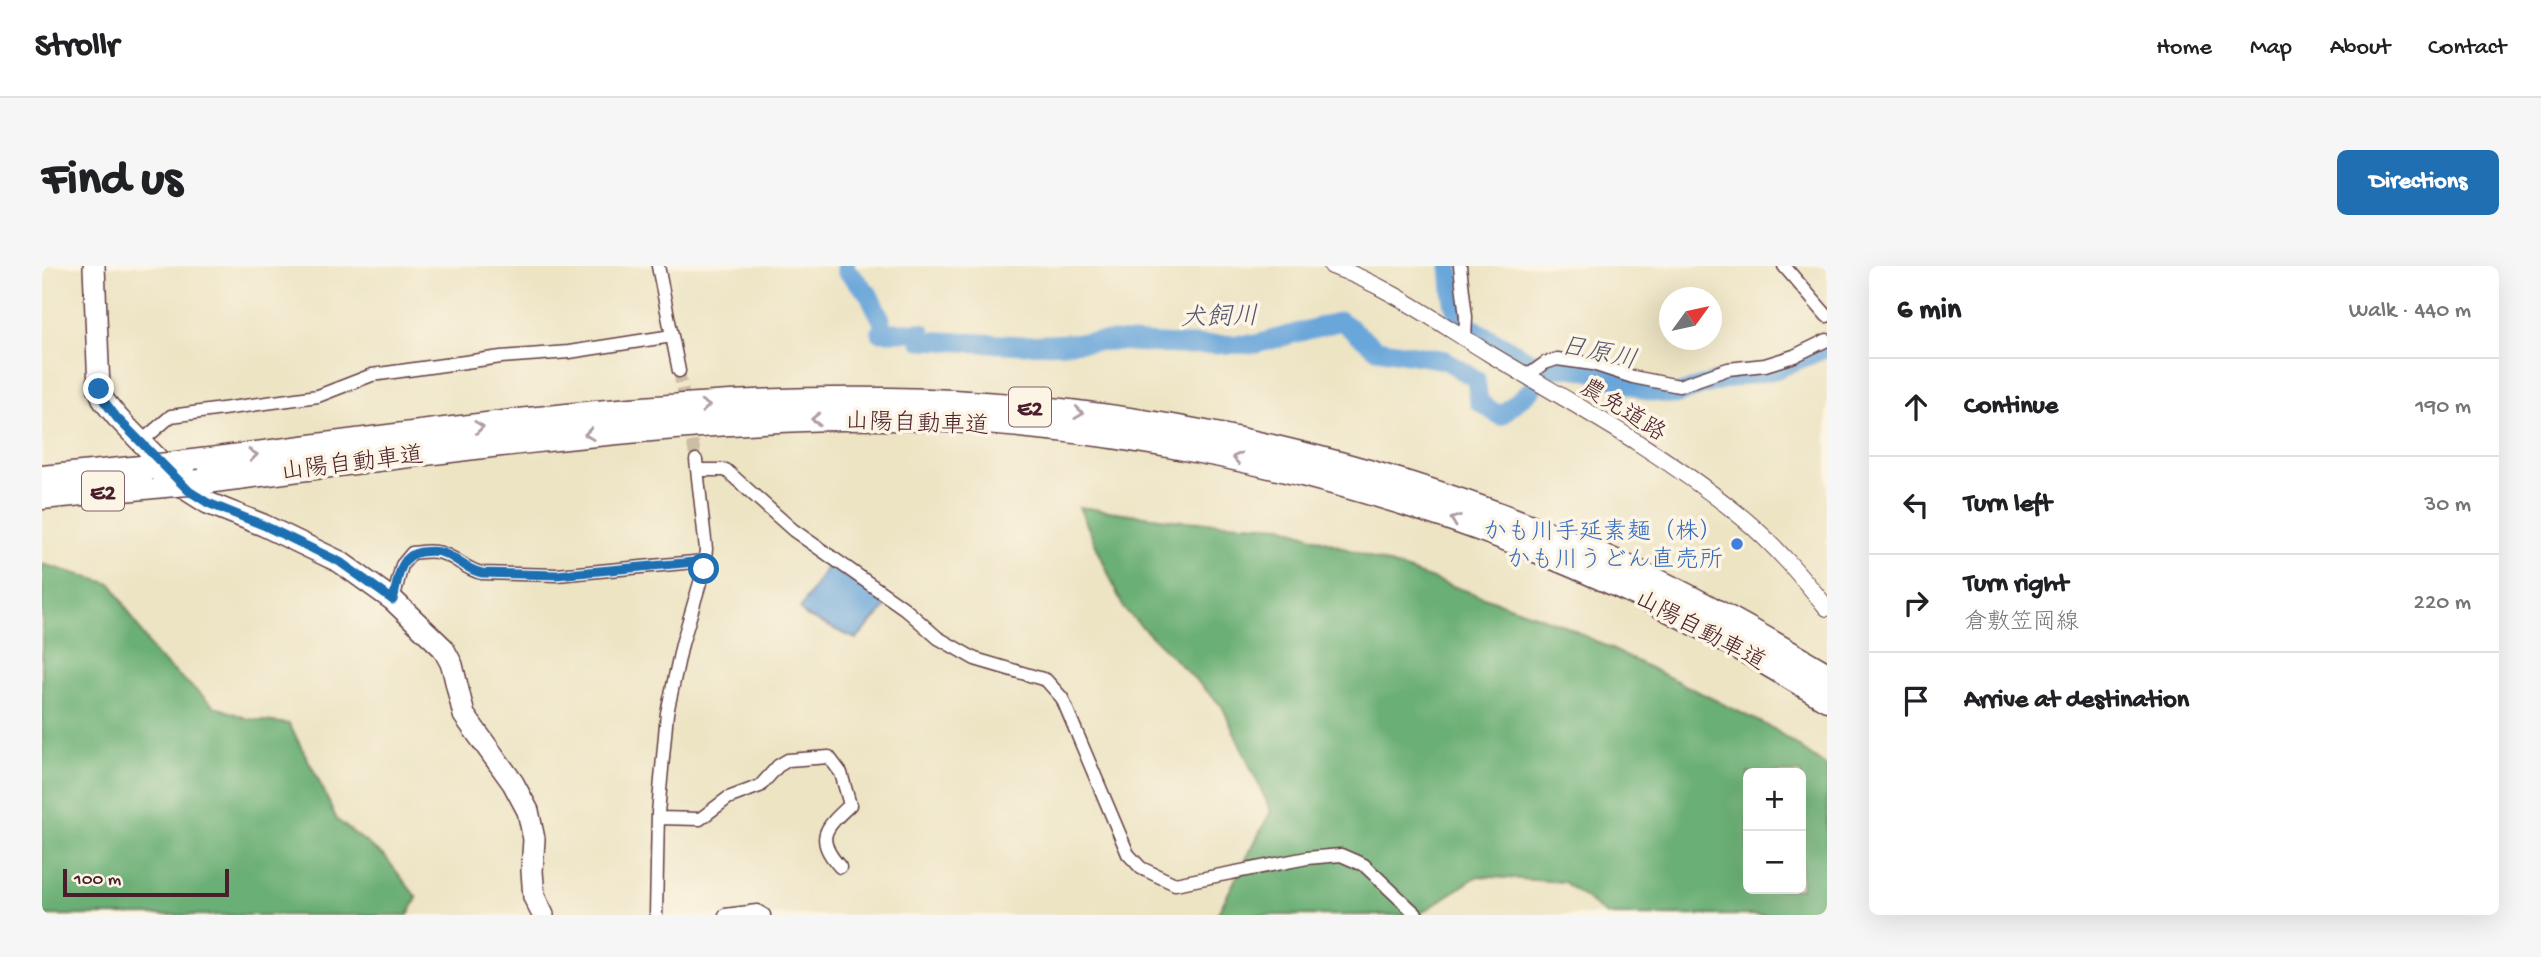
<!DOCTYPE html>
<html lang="en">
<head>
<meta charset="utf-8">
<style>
  :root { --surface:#fff; --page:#f6f6f6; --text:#202124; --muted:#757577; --line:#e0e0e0; --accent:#1f6fb2 }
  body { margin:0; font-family:"Gochi Hand","Klee One",sans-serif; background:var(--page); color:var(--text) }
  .controls { position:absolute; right:21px; bottom:21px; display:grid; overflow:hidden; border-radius:10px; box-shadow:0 7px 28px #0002 }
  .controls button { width:63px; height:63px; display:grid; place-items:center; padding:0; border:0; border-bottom:2px solid var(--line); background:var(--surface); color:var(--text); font:35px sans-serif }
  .compass { position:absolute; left:1617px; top:21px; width:63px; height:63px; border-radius:50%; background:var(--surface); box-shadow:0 7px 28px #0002; rotate:57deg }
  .scale { position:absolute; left:21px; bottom:18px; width:166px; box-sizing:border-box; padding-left:7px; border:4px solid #4a1f2b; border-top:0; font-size:19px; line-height:24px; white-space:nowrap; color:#4a1f2b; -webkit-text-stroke:5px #fcf5e5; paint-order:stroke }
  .stop { position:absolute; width:21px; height:21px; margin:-16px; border:5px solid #1f6fb2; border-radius:50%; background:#fff }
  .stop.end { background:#1f6fb2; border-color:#fff; box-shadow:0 2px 7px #0008 }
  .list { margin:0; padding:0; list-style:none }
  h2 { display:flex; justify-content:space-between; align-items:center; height:91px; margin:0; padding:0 28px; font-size:30px }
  h2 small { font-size:23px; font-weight:400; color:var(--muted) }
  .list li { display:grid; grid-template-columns:46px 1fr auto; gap:21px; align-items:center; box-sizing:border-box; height:98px; padding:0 28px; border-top:2px solid var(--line) }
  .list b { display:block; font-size:26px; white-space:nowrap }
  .list p { margin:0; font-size:23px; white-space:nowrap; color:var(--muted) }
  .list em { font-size:23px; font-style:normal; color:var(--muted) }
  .icon { flex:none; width:38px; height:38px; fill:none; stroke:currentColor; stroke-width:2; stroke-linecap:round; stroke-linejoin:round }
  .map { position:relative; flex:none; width:1785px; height:649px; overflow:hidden; border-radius:10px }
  header { display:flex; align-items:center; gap:42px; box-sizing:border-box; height:98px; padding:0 35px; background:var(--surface); border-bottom:2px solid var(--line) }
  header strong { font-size:33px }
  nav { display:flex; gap:38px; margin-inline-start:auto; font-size:24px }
  .intro { display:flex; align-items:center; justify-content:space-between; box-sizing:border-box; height:168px; padding:0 42px }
  h1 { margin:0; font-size:49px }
  .button { padding:18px 32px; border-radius:10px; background:var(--accent); color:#fff; font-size:24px; font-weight:700 }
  main { display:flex; gap:42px; padding:0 42px }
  aside { flex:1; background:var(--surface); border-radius:10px; box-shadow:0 7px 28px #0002 }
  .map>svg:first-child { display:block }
  .forest { fill:#6aaf74; stroke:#5a6750; stroke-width:2; fill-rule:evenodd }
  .water { fill:#69a6da; stroke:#5a6282; stroke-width:2 }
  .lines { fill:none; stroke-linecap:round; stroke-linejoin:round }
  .river { stroke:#69a6da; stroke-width:19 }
  .minor-tunnel { stroke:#ccbda5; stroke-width:12; stroke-dasharray:12 6; stroke-linecap:butt }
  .minor-casing { stroke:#623d42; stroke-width:15 }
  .tertiary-casing { stroke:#623d42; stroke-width:18 }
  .primary-casing { stroke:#623d42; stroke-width:24 }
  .motorway-casing { stroke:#623d42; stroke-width:27 }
  .minor { stroke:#fff; stroke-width:12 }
  .tertiary { stroke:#fff; stroke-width:16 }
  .primary { stroke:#fff; stroke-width:21 }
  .motorway { stroke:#fff; stroke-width:24 }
  .motorway-bridge-casing { stroke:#623d42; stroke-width:27; stroke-linecap:butt }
  .motorway-bridge { stroke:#fff; stroke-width:24 }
  .oneway { stroke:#ae9aa0 }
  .route { stroke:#1f6fb2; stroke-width:9 }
  .shop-dot { fill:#3f7fe0; stroke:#fcf5e5; stroke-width:2.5 }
  .labels { text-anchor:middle; stroke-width:7; stroke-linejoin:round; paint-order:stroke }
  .shield { fill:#fcf5e5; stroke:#7f5f63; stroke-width:2 }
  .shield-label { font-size:23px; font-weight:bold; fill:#4a1f2b }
  .street-label { font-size:24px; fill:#4a1f2b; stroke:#fcf5e5 }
  .shop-label { font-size:24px; fill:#366cbe; stroke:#fcf5e5; text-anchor:end }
  .water-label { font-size:26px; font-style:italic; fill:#565571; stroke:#fcf5e5 }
</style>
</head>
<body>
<header>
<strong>Strollr</strong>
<nav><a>Home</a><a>Map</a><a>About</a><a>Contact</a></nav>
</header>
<div class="intro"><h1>Find us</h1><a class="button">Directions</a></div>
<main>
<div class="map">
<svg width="1785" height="649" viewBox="0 0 1785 649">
  <rect width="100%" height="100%" fill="#fcf5e5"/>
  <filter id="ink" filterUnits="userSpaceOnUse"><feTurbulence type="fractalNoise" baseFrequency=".0143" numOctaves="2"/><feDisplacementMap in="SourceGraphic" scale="14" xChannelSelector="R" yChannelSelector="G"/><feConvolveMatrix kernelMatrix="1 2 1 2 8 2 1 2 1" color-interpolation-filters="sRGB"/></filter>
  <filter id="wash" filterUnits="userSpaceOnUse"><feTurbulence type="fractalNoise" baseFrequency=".00686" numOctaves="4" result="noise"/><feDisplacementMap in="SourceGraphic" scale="28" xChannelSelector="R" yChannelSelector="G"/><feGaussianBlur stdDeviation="1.57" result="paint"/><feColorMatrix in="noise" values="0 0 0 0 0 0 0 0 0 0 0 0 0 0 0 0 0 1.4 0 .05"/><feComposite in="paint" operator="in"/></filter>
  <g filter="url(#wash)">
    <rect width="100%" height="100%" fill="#ede4c4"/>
    <path class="forest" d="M 1037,241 L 1140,255 L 1240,260 L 1521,359 L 1732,463 L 1785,501 L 1785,649 L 1565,649 L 1522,616 L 1436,610 L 1376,649 L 1175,649 L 1229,545 L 1180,440 L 1082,343 ZM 1706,507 L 1759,507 L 1759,623 L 1706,623 Z
      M 0,298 L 70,318 L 113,389 L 172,440 L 206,453 L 247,458 L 274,509 L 295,554 L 344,592 L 375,632 L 366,649 L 0,649 Z"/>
    <path class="water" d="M 791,300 L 849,336 L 814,373 L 764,350 L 758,343 L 784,302 Z"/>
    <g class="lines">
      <path class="river" d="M 804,0 L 804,4 L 826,27 L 839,53
        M 1408,0 L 1411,36 L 1417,51 L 1435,65 L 1486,94 L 1508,104 L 1519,101 L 1544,104 L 1606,125 L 1632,129 L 1675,115 L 1733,104 L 1785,82
        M 838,66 L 880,66 L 878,74 L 981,79 L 1071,75 L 1137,79 L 1214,78 L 1299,55 L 1335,83 L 1403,94 L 1434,113 L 1437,136 L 1458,150 L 1490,123 L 1498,109 L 1508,104"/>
    </g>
  </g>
  <g filter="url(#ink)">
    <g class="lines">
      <path class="minor-tunnel" d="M 637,105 L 654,194"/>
      <g class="minor-casing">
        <path id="minor" d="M 616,0 L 637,105
          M 1418,0 L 1424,51 L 1423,73
          M 1742,0 L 1785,50
          M 1485,110 L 1503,97 L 1515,93 L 1551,98 L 1591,111 L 1637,120 L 1686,103 L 1723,99 L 1752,90 L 1785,74
          M 100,175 L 129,150 L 276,130 L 330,109 L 459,91 L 527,86 L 630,70
          M 655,204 L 684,204 L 751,264 L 862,342 L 896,372 L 933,393 L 1004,414 L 1020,432 L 1086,588 L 1099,602 L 1133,618 L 1265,592 L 1299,589 L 1322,599 L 1375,649
          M 351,334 L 360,299 L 370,287 C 380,286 389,284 399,287 C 414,291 424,304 440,307 L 515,309 L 663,295
          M 616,552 L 658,553 L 686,532 L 718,520 L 736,500 L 746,494 L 787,491 L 799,507 L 808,539 C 783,562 772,572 798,601
          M 614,649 L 616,547 L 625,447 L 640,378 L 662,303 L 664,283 L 654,194
          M 683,649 L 715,645 L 722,649"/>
      </g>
      <g class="tertiary-casing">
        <path id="tertiary" d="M 1290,0 C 1346,20 1397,57 1448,88 C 1533,139 1624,188 1702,253 C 1733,279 1759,310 1785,342"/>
      </g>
      <g class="primary-casing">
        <path id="primary" d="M 52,0 L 57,123 L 62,135 L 75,151 L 147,225 L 166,237 L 221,259 L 298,296 L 351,334 L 401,382 L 410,399 L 422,449 L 471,517 L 486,545 L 492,573 L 490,605 L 492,631 L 501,649"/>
      </g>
      <g class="motorway-casing">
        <path id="motorway" d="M 143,197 C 376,168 612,130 847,134 C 1106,138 1363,199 1598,307 C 1662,337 1724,373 1785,409
          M 0,212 L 109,201
          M 158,216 C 351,191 544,164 738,154 C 1030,139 1328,203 1593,327 C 1659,358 1722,395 1785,433
          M 0,231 L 122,219"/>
      </g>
      <use href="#minor" class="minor"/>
      <use href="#tertiary" class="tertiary"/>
      <use href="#primary" class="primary"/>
      <use href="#motorway" class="motorway"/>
      <g class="motorway-bridge-casing">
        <path id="motorway-bridge" d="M 109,201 L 143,197
          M 122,219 L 158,216"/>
      </g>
      <use href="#motorway-bridge" class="motorway-bridge"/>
    </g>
    <defs><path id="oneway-chevron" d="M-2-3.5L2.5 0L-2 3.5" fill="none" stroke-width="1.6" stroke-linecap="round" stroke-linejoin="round" transform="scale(1.75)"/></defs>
    <g class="oneway">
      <use href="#oneway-chevron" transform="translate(663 140) rotate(-4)"/>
      <use href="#oneway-chevron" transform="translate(1037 147) rotate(7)"/>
      <use href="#oneway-chevron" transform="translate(774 153) rotate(179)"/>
      <use href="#oneway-chevron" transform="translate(437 161) rotate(-7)"/>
      <use href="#oneway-chevron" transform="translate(547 168) rotate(173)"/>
      <use href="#oneway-chevron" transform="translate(211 189) rotate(-7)"/>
      <use href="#oneway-chevron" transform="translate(1195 192) rotate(-168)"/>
      <use href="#oneway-chevron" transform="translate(1413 254) rotate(-160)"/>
    </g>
  </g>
  <g class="lines" filter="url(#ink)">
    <path class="route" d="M 57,123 L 62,135 L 75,152 L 147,225 L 166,237 L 221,259 L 298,296 L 351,334 C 356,316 356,289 379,286 C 386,285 394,284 401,287 C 415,292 424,304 440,307 L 515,309 L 663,295 L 662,303"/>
  </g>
  <circle class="shop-dot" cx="1695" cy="278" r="7"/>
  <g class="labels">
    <g class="shield">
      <rect x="967" y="121.5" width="42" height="39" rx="5"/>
      <rect x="40" y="205.5" width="42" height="39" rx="5"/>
    </g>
    <g class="shield-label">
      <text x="988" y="149">E2</text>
      <text x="61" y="233">E2</text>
    </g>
    <g class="street-label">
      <text transform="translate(1582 143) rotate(32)" y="8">農免道路</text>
      <text transform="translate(875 156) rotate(2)" y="8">山陽自動車道</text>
      <text transform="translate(310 196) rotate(-7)" y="8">山陽自動車道</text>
      <text transform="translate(1659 363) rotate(28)" y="8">山陽自動車道</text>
    </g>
    <g class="shop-label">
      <text x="1681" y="272">かも川手延素麺（株）<tspan x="1681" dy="28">かも川うどん直売所</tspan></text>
    </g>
    <g class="water-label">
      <text transform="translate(1177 49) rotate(-1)" y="9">犬飼川</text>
      <text transform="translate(1557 85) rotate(12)" y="9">日原川</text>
    </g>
  </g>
</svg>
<div class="controls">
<button>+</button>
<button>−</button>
</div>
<svg class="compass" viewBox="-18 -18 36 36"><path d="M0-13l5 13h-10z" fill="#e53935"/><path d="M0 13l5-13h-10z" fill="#757577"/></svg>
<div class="scale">100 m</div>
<div class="stop" style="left:662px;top:303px"></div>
<div class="stop end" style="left:57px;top:123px"></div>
</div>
<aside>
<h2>6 min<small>Walk · 440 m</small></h2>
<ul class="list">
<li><svg class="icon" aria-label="ahead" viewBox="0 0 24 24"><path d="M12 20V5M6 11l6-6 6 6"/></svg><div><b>Continue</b></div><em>190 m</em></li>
<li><svg class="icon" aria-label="left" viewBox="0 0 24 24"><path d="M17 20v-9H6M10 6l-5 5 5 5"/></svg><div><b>Turn left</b></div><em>30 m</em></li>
<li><svg class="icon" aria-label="right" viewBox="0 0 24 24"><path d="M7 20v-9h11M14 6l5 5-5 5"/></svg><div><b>Turn right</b><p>倉敷笠岡線</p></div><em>220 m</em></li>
<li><svg class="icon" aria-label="arrive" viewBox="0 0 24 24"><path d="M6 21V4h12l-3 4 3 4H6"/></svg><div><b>Arrive at destination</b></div></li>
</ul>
</aside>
</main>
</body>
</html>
